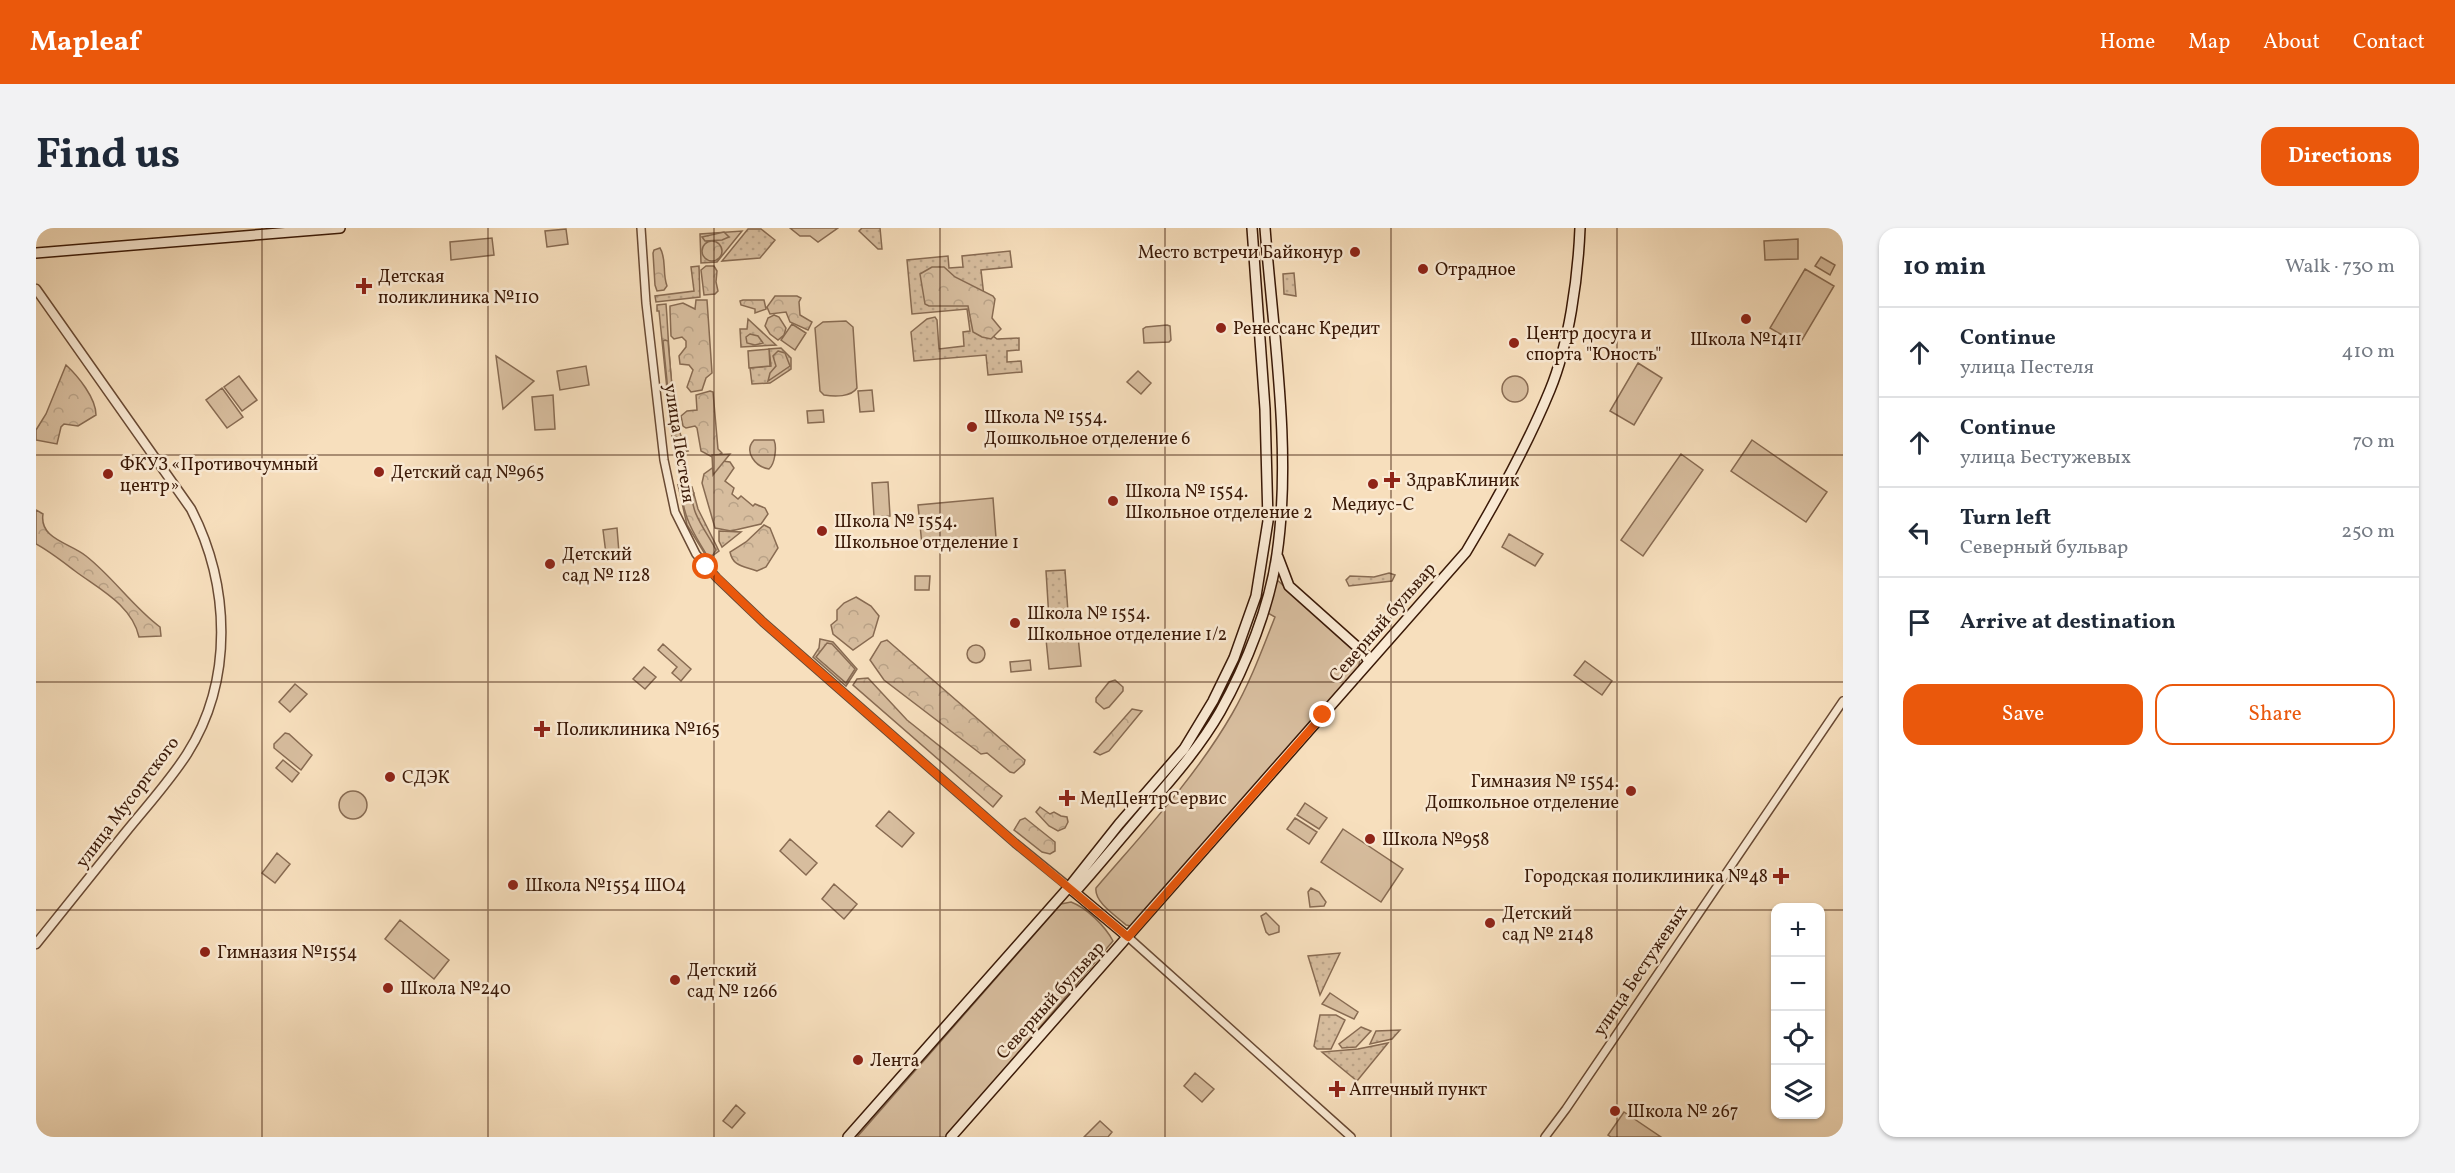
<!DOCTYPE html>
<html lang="en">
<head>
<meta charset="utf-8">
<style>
  :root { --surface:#fff; --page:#f2f2f3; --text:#1f2937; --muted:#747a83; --line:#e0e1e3; --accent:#ea580c }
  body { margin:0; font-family:Vollkorn,serif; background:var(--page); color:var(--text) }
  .controls { position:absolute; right:18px; bottom:18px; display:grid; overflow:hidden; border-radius:12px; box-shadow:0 2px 4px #0004 }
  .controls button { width:54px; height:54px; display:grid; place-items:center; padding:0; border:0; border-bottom:2px solid var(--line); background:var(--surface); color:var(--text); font:30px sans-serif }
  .stop { position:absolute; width:18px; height:18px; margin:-14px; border:4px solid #ea580c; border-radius:50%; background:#fff }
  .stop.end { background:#ea580c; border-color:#fff; box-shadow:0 2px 6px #0008 }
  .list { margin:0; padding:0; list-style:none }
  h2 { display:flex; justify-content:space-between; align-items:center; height:78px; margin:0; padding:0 24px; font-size:26px }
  h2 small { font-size:20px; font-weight:400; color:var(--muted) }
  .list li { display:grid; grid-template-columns:39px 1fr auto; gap:18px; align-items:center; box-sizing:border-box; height:90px; padding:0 24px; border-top:2px solid var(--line) }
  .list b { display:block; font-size:22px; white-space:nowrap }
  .list p { margin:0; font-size:20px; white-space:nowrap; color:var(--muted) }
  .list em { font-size:20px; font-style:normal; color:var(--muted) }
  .actions { display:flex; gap:12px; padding:18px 24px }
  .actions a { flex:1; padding:14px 0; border:2px solid var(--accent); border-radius:18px; text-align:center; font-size:21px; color:var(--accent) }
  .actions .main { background:var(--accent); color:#fff }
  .icon { flex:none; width:33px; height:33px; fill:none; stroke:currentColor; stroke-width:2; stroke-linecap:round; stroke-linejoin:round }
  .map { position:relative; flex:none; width:1807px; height:909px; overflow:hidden; border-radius:18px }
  header { display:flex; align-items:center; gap:36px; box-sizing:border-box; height:84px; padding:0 30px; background:var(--accent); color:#fff }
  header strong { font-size:28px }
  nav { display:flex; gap:33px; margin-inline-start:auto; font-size:21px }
  .intro { display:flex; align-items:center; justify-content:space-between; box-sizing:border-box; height:144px; padding:0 36px }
  h1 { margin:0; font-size:42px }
  .button { padding:15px 27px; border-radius:18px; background:var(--accent); color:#fff; font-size:21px; font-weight:700 }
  main { display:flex; gap:36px; padding:0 36px }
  aside { flex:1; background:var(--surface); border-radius:18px; box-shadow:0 2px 4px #0004 }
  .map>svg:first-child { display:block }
  .grass { fill:url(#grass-dots); stroke:#886b52; stroke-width:1.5 }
  .forest { fill:url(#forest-crowns); stroke:#886b52; stroke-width:1.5 }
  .park { fill:#d7bd9e; stroke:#886b52; stroke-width:1.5 }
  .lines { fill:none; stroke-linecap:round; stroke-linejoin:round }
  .minor-casing { stroke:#694a34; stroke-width:10 }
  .tertiary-casing { stroke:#694a34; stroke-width:11 }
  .secondary-casing { stroke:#3a1907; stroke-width:12 }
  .minor { stroke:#faead4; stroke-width:7 }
  .tertiary { stroke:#faead4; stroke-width:8 }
  .secondary { stroke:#faead4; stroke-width:9 }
  .route { stroke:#ea580c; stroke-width:8 }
  .grid { fill:none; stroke:#3a1907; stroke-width:1.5; stroke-opacity:0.55 }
  .poi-dot { fill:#8f2418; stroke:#faead4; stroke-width:2 }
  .labels { text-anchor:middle; stroke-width:5; stroke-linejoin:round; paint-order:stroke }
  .poi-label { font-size:18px; fill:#3a1907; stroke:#faead4; text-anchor:start }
  .street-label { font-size:18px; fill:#3a1907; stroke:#faead4 }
</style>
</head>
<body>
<header>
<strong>Mapleaf</strong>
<nav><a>Home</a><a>Map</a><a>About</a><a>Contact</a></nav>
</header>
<div class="intro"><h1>Find us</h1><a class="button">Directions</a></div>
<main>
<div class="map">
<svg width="1807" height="909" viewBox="0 0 1807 909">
  <defs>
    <pattern id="grass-dots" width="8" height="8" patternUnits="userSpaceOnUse" patternTransform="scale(1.5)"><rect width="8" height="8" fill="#d7bd9e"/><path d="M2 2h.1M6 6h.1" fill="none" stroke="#b9a287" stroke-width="1.8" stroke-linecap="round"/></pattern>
    <pattern id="forest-crowns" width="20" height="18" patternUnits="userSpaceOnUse" patternTransform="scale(1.5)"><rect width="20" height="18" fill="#d7bd9e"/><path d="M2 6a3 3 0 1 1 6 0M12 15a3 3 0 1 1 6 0" fill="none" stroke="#b9a287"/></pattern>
  </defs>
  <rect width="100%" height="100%" fill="#f7dfbd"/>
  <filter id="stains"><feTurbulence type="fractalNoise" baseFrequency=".00333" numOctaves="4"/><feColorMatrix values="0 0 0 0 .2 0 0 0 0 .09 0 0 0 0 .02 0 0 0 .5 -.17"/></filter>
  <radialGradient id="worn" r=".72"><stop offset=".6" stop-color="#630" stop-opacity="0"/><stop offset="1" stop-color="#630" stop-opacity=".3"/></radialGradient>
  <path class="grass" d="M 826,0 L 844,0 L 846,21 L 842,21 L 823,3 Z
    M 712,1 L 725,1 L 739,12 L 724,30 L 686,33 Z
    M 706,3 L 681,34 L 665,35 L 664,6 Z
    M 974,23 L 976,39 L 945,42 L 952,104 L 961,111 L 983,110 L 983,122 L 971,123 L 971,134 L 985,133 L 986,144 L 952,147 L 950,127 L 878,133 L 875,104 L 891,91 L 899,89 L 901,92 L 903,121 L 928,118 L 927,104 L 934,103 L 931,81 L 876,86 L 871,32 L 912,28 L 913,40 L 927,39 L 926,28 Z
    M 663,38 L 664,69 L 620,74 L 619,68 L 658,63 L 655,39 Z
    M 1258,45 L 1260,68 L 1248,66 L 1247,46 Z
    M 630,76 C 633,109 634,199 652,223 L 640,225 L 639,218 L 643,217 L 641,209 L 636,210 L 623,83 L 621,83 L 621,77 Z
    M 712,91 L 740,117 L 705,119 L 704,101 L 711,101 Z
    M 745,120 L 755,130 L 755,141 L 734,155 L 716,156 L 714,140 L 735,138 L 733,121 Z
    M 642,257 L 656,259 L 662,281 L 683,323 L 672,331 L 651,297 Z
    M 683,303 L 705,304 L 686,319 L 683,313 Z
    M 1029,342 L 1032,384 L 1021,390 L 1013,391 L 1010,343 Z
    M 1353,345 L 1359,347 L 1356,353 L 1313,358 L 1310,352 L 1314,348 L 1338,349 Z
    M 784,411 L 797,414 L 821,441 L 810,458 L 777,429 L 783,420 Z
    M 1304,725 L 1284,767 L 1272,728 Z
    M 1284,787 L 1300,787 L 1309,792 L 1295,821 L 1281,821 L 1278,818 Z
    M 1325,799 L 1335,803 L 1320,819 L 1306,820 L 1303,816 Z
    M 1364,802 L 1356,811 L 1334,816 L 1340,803 Z
    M 1352,815 L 1321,853 L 1286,824 L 1322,821 Z"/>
  <path class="forest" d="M 688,4 L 693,9 L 686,12 L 669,13 L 666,9 Z
    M666 23a10 10 0 1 1 20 0a10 10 0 1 1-20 0Z
    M 624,20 C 631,31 626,45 631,58 L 628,62 L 621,63 L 619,57 L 617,25 L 618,22 Z
    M 670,38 L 678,38 L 681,43 L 680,54 L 682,63 L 679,66 L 668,67 L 665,42 Z
    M 896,39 L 908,39 L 919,49 L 957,68 L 959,71 L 956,90 L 965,101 L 955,111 L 946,109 L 937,104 L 932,78 L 893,78 L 889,76 L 884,46 Z
    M 739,68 L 761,68 L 765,70 L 763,74 L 764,87 L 776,94 L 772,102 L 754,94 L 750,84 L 734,86 L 731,79 Z
    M 660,72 L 671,72 L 676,145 L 670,150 L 666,162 L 655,164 L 651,159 L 657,142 L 653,137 L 644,136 L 643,128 L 650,119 L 650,113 L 646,109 L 638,111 L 635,108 L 634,82 L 634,78 L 647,75 L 659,81 Z
    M 707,72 L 728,72 L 730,81 L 719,85 L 719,81 L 705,77 L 704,73 Z
    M 738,87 L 743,89 L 750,100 L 748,107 L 742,112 L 734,106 L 729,98 L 732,90 Z
    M 714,106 L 722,108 L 727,115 L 719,117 L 711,115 L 710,109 Z
    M 629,112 L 632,113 L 638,181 L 634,183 L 627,113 Z
    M 742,123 L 749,125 L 754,138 L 732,153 L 734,145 L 740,138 L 737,128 Z
    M 30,137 C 42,148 60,170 60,187 L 42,198 L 28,196 L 25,199 L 21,216 L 0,212 L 0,202 L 10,186 Z
    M 674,163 L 677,164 L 682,221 L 686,225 L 678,230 L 665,223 L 661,200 L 659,198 L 650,200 L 647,198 L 645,188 L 651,183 L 661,182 L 660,167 Z
    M 718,212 L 738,212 C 741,219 739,236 733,241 C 720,239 707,224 718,212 Z
    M 686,233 L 694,234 L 698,240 L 689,253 L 698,260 L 696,266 L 702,271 L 705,268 L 717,278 L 719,276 L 729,280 L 732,286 L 725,296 L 695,303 L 679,300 L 666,255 L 668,246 Z
    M 649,260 L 655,261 L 658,265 C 651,281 673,307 680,322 L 677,327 L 672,329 C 659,308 645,286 646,261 Z
    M 0,282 L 7,286 C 3,311 34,315 50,328 C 77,349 97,379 124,399 L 125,408 L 103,409 C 96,377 63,361 39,343 C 27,334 13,323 0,316 Z
    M 728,297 L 734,300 L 742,320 L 730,339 L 721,343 C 708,338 697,339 694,324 L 710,314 Z
    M 820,369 L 835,378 L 843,388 L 837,408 L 817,422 L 797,406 L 795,397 L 801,392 L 801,382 L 808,375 Z
    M 851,412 L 989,532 L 988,536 L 978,545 L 974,544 L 951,525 L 945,526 L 848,452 L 834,432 L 845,414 Z
    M 791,415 L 796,416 L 819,441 L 810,455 L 780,429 Z
    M 832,450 L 871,492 L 966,568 L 957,579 L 817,457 L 821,451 Z
    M 1096,481 L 1106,483 L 1073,523 L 1064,527 L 1058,524 Z
    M 1004,579 L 1014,586 L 1018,584 L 1025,588 L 1031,589 L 1032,594 L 1029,600 L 1022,603 L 1013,598 L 1000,584 Z
    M 989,590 L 1019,614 L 1019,623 L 1014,626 L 1006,624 L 978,602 L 984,592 Z"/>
  <path class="park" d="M 754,0 L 802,0 L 782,14 L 774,8 L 764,8 Z
    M 530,1 L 532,16 L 511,19 L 509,3 Z
    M 456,10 L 458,27 L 415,32 L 414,14 Z
    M 1762,11 L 1762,31 L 1729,32 L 1728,13 Z
    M 1785,29 L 1799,37 L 1794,47 L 1779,38 Z
    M 1769,41 L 1798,58 L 1763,117 L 1734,100 Z
    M 810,93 L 817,99 L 821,160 C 815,169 799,169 788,167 L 784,163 L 779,100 L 787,94 Z
    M 756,96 L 770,105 L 759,122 L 745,112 Z
    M 1131,97 L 1134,98 L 1135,112 L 1133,114 L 1108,115 L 1107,101 L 1110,99 Z
    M 733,121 L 734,138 L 713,140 L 712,123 Z
    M 460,128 L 498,153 L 467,181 Z
    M 1602,135 L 1626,150 L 1598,197 L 1574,183 Z
    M 550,138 L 553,157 L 524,162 L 521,143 Z
    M 1102,143 L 1115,155 L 1105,166 L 1091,154 Z
    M 203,148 L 221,172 L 206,183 L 188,159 Z
    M1466 161a13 13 0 1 1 26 0a13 13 0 1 1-26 0Z
    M 186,160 L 207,189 L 191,200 L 170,172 Z
    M 836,162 L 838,183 L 824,184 L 822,163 Z
    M 517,167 L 519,201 L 499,202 L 496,169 Z
    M 787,182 L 788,194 L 772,195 L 771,183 Z
    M 1716,212 L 1791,264 L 1770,294 L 1695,243 Z
    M 694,226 L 677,247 L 676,227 Z
    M 1645,226 L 1667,242 L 1607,328 L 1585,312 Z
    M 852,254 L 854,288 L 838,289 L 836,255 Z
    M 957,270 L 960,310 L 886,317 L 882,277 Z
    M 581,300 L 583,325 L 570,326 L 567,302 Z
    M 1473,306 L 1507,326 L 1499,338 L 1466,319 Z
    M 879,348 L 894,348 L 893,362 L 879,362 Z
    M 1240,351 L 1321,423 L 1324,432 L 1322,441 L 1095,698 L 1090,697 C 1080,688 1058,674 1060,660 C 1108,604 1159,550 1196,486 C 1214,455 1226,422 1239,389 L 1230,384 Z
    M 1042,408 L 1045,438 L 1013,441 L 1010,411 Z
    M 627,416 L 655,441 L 645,453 L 636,445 L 641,439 L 622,422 Z
    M931 426a9 9 0 1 1 18 0a9 9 0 1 1-18 0Z
    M 994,432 L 995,442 L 975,444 L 974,434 Z
    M 1549,433 L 1576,453 L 1566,467 L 1538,447 Z
    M 608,439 L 620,449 L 609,461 L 597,451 Z
    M 1079,452 L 1087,459 L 1087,463 L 1073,479 L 1068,481 L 1060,474 L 1060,470 L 1073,454 Z
    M 259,456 L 271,466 L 254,484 L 243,474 Z
    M 249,505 L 253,506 L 276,527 L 265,542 L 238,520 L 238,516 Z
    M 247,532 L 263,545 L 256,554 L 240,540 Z
    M303 577a14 14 0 1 1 28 0a14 14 0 1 1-28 0Z
    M 1269,575 L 1291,590 L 1283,601 L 1261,587 Z
    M 853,583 L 878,605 L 866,619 L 840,598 Z
    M 1259,590 L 1281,604 L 1273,616 L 1251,601 Z
    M 1307,601 L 1367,641 L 1345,674 L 1285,634 Z
    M 754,611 L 781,635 L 770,647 L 744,623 Z
    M 241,625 L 254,636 L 239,655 L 226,645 Z
    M 798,656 L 821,676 L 808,691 L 786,671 Z
    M 1275,660 L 1283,664 L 1290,674 L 1288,678 L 1274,679 L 1272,664 Z
    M 1035,674 C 1051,680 1069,698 1077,713 L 911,909 L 821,909 L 1025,676 Z
    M 1230,685 L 1243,698 L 1243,704 L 1233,707 L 1230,704 L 1225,688 Z
    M 364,692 L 413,732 L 398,751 L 349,711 Z
    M 1294,765 L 1322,784 L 1318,791 L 1286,776 Z
    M 1159,845 L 1178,861 L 1166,874 L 1148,858 Z
    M 700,877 L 709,885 L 696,900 L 687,893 Z
    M 1588,884 L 1625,909 L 1575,909 L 1572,907 Z
    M 1064,893 L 1076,904 L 1072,909 L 1048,909 Z"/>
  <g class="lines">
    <g class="minor-casing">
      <path id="minor" d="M 605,0 L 610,75 L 628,232 L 639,284 L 660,326 L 681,350 L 727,394 L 979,615 L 1033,659
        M 1092,709 L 1315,909
        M 1509,909 L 1530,881 L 1807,473"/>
    </g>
    <g class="tertiary-casing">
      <path id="tertiary" d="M 0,61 L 155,281 C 194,357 198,452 151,526 C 133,554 110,579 89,605 C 59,642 30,679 0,716"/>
    </g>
    <g class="secondary-casing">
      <path id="secondary" d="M 0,25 L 304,0
        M 1242,329 L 1253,358 L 1328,425 L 1333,434
        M 1036,662 L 1092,709
        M 1039,664 C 1065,635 1090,604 1116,574 C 1140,546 1165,517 1184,484 C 1211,436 1234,377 1241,326 C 1256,223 1237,104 1229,0
        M 812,909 L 1033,659 L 1083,596 L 1148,521 L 1177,473 L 1198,430 L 1220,368 L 1232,293 L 1229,181 L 1216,0
        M 915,909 L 1430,324 C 1461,272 1491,218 1514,162 C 1533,116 1542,50 1544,0"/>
    </g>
    <use href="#minor" class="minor"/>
    <use href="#tertiary" class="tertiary"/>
    <use href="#secondary" class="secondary"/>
  </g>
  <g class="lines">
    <path class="route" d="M 670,339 L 727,394 L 979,615 L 1092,709 L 1287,487"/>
  </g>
  <path class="grid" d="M 226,0 L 226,909M 452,0 L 452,909M 678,0 L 678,909M 904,0 L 904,909M 1129,0 L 1129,909M 1355,0 L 1355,909M 1581,0 L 1581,909M 0,227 L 1807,227M 0,454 L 1807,454M 0,682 L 1740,682M 1784,682 L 1807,682"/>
  <g class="poi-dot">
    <circle cx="1319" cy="24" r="6"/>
    <circle cx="1387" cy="41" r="6"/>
    <path d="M325 49h6v6h6v6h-6v6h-6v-6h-6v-6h6z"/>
    <circle cx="1710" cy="91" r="6"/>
    <circle cx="1185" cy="100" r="6"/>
    <circle cx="1478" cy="115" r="6"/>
    <circle cx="936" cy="199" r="6"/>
    <circle cx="343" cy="244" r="6"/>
    <circle cx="72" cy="246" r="6"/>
    <path d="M1353 243h6v6h6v6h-6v6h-6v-6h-6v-6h6z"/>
    <circle cx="1337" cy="256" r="6"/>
    <circle cx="1077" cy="273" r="6"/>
    <circle cx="786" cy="303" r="6"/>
    <circle cx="514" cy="336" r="6"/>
    <circle cx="979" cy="395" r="6"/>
    <path d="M503 492h6v6h6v6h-6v6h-6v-6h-6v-6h6z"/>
    <circle cx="354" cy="549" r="6"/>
    <circle cx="1595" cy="563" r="6"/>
    <path d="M1028 561h6v6h6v6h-6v6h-6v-6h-6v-6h6z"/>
    <circle cx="1334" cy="611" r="6"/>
    <path d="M1742 639h6v6h6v6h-6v6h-6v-6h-6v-6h6z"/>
    <circle cx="477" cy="657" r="6"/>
    <circle cx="1454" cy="695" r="6"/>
    <circle cx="169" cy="724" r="6"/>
    <circle cx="639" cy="752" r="6"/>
    <circle cx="352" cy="760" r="6"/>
    <circle cx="822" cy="832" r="6"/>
    <path d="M1298 852h6v6h6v6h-6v6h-6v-6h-6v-6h6z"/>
    <circle cx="1579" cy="883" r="6"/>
  </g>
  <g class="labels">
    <g class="poi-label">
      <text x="1307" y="30" text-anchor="end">Место встречи Байконур</text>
      <text x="1399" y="47">Отрадное</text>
      <text x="342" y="54">Детская<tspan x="342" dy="21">поликлиника №110</tspan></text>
      <text x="1197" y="106">Ренессанс Кредит</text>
      <text x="1490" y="111">Центр досуга и<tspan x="1490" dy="21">спорта "Юность"</tspan></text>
      <text x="1710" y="117" text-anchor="middle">Школа №1411</text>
      <text x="948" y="195">Школа № 1554.<tspan x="948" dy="21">Дошкольное отделение 6</tspan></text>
      <text x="84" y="242">ФКУЗ «Противочумный<tspan x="84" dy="21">центр»</tspan></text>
      <text x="355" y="250">Детский сад №965</text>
      <text x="1370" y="258">ЗдравКлиник</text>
      <text x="1089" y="269">Школа № 1554.<tspan x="1089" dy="21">Школьное отделение 2</tspan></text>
      <text x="1337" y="282" text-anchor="middle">Медиус-С</text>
      <text x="798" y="299">Школа № 1554.<tspan x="798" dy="21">Школьное отделение 1</tspan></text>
      <text x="526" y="332">Детский<tspan x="526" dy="21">сад № 1128</tspan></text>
      <text x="991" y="391">Школа № 1554.<tspan x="991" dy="21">Школьное отделение 1/2</tspan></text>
      <text x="520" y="507">Поликлиника №165</text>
      <text x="366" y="555">СДЭК</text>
      <text x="1583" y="559" text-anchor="end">Гимназия № 1554.<tspan x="1583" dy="21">Дошкольное отделение</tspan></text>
      <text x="1044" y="576">МедЦентрСервис</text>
      <text x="1346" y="617">Школа №958</text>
      <text x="1732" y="654" text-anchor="end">Городская поликлиника №48</text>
      <text x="489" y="663">Школа №1554 ШО4</text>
      <text x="1466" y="691">Детский<tspan x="1466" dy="21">сад № 2148</tspan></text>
      <text x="181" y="730">Гимназия №1554</text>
      <text x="651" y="748">Детский<tspan x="651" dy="21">сад № 1266</tspan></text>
      <text x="364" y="766">Школа №240</text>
      <text x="834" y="838">Лента</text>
      <text x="1313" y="867">Аптечный пункт</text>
      <text x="1591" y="889">Школа № 267</text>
    </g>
    <g class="street-label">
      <text transform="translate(644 215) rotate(81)" y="6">улица Пестеля</text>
      <text transform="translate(1346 394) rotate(-49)" y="6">Северный бульвар</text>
      <text transform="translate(91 574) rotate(-53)" y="6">улица Мусоргского</text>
      <text transform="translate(1604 742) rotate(-56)" y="6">улица Бестужевых</text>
      <text transform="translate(1014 772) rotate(-48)" y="6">Северный бульвар</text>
    </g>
  </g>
  <rect width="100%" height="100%" filter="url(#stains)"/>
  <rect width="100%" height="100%" fill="url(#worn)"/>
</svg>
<div class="controls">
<button>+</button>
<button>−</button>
<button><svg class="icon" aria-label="locate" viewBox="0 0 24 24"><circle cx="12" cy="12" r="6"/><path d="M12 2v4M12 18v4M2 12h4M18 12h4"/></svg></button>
<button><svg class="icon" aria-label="layers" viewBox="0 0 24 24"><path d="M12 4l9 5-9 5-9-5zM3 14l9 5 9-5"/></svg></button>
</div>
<div class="stop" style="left:670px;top:339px"></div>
<div class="stop end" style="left:1287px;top:487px"></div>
</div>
<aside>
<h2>10 min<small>Walk · 730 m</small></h2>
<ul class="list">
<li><svg class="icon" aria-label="ahead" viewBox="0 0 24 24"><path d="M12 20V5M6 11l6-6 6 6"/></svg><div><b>Continue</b><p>улица Пестеля</p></div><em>410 m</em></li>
<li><svg class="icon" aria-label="ahead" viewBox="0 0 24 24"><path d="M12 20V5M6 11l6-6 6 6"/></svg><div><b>Continue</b><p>улица Бестужевых</p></div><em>70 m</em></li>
<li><svg class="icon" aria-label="left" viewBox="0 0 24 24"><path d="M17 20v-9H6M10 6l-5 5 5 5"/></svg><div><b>Turn left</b><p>Северный бульвар</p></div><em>250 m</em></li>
<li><svg class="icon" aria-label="arrive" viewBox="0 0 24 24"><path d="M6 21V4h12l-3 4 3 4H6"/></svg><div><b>Arrive at destination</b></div></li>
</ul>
<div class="actions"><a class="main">Save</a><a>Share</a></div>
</aside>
</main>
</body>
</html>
